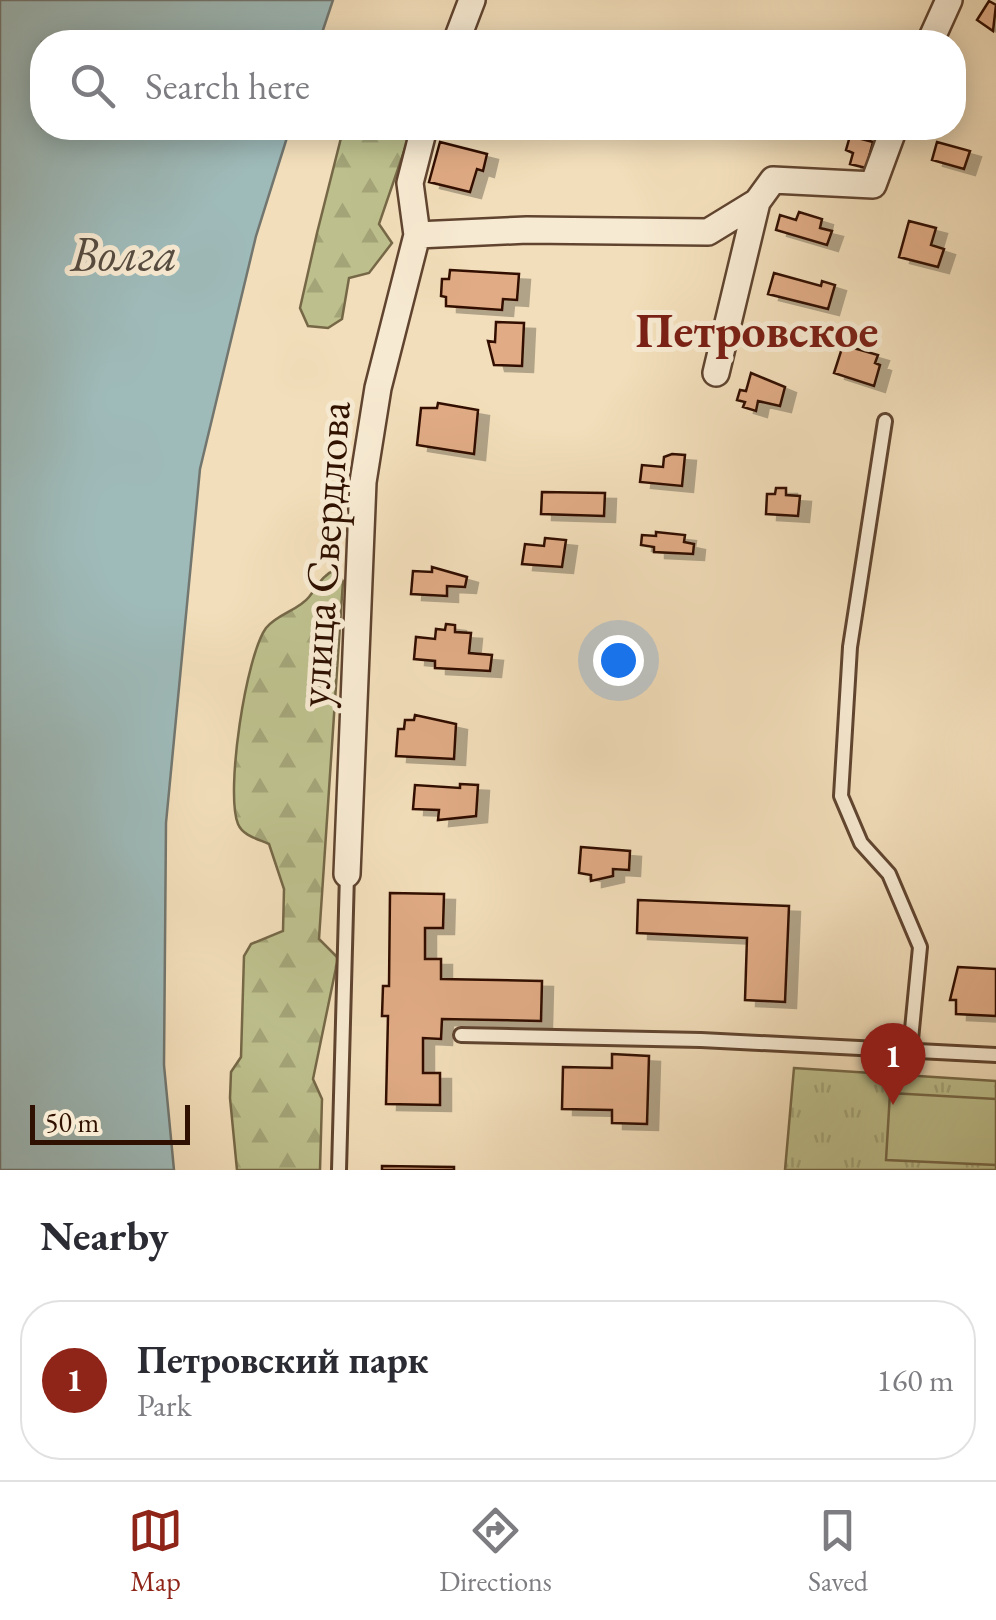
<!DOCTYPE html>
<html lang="en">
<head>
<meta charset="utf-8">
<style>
  :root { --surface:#fff; --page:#f2f2f3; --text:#2b2b33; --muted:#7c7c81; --line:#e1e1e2; --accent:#8f2418 }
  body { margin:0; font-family:"EB Garamond",serif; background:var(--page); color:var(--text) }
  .scale { position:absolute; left:30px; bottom:25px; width:160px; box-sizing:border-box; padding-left:10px; border:5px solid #301101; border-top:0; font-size:28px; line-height:35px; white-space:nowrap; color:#301101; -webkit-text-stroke:8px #f7ead2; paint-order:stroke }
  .you { position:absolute; left:618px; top:660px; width:35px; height:35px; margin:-25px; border:8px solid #fff; border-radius:50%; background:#1a73e8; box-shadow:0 0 0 15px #1a73e833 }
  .badge { display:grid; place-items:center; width:65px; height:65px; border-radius:50%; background:var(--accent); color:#fff; font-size:32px; font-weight:700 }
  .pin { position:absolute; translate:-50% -82px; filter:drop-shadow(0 2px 5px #0008) }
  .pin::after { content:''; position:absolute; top:52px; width:35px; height:30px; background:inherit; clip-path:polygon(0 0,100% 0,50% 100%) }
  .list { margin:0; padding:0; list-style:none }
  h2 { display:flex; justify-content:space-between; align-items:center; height:130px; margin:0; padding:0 40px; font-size:42px }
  h2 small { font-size:32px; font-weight:400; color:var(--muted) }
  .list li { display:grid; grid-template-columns:65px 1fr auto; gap:30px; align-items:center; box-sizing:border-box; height:160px; margin:0 20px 20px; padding:0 20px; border:2px solid var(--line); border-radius:40px }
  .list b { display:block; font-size:38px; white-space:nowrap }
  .list p { margin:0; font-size:32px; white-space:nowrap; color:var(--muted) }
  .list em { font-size:32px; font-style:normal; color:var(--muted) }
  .icon { flex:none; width:55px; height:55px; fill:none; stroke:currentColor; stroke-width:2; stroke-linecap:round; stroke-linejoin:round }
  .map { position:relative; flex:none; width:996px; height:1170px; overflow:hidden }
  .search { position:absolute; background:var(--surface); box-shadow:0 5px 25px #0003; left:30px; right:30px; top:30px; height:110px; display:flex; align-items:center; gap:25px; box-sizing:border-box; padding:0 35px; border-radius:40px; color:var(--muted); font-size:38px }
  .sheet { height:310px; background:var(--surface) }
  nav { display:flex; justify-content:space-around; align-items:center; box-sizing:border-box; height:140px; border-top:2px solid var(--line); background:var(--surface); font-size:28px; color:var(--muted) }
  nav a { display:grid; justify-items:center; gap:5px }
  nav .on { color:var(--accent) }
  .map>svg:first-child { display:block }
  .grass { fill:url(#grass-tufts); stroke:#766847; stroke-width:2.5 }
  .forest { fill:url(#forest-firs); stroke:#766847; stroke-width:2.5 }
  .pitch { fill:#bdc08d; stroke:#766847; stroke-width:2.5 }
  .water { fill:#9ebab9; stroke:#72766f; stroke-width:2.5 }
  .building { fill:#e0ab85; stroke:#301101; stroke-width:2.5; filter:url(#shadow) }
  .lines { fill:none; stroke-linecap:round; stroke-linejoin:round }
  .lane-casing { stroke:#60442f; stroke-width:18 }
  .street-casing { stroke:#60442f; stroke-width:30 }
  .lane { stroke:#f7ead2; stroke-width:12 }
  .street { stroke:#f7ead2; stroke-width:25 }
  .labels { text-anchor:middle; stroke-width:10; stroke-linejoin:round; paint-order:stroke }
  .street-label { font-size:45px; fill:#301101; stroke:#f7ead2 }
  .water-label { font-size:48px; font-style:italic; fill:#564c41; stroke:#f7ead2 }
  .neighbourhood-label { font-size:48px; font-weight:bold; fill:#7a1f14; stroke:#f7ead2 }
</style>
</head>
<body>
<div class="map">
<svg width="996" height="1170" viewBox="0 0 996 1170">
  <defs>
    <pattern id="grass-tufts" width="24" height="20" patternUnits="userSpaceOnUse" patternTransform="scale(2.5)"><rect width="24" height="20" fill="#bdc08d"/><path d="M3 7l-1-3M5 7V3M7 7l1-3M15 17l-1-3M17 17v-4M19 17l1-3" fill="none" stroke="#a3a478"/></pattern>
    <pattern id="forest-firs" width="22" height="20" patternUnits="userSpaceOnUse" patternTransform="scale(2.5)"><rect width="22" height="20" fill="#bdc08d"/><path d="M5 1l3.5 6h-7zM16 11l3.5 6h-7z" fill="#a3a478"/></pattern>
    <filter id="shadow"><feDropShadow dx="11" dy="6" stdDeviation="0" flood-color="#0004"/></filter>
  </defs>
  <rect width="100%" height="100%" fill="#f2deba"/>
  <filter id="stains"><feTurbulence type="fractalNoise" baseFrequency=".002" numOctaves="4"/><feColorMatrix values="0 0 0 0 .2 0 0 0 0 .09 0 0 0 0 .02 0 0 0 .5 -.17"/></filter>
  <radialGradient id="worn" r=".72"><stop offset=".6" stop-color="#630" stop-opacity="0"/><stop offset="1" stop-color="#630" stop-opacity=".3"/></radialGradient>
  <path class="grass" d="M 794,1068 L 996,1081 L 996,1170 L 785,1170 Z"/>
  <path class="forest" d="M 354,128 L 412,128 L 379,224 L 392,243 L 369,273 L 349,278 L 342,319 L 328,328 L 308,326 L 300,308 L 317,233 L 341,138 Z
    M 335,570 L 343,581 L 319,939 L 338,958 L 313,1079 L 322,1099 L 320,1170 L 237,1170 L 230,1098 L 231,1072 L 241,1057 L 244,956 L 251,944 L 283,931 L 284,889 L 269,844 C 258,839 243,836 238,824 C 225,793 246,655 266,628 C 277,614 299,610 309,597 C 318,586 322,575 335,570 Z"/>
  <path class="pitch" d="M 890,1093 L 996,1099 L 996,1165 L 886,1160 Z"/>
  <path class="water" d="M 0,0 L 333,0 L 319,42 L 42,42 L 42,128 L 290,128 L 256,236 L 200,469 L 166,823 L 164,1065 L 174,1170 L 0,1170 Z"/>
  <path class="building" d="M 989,1 L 996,5 L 993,31 L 977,20 Z
    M 850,136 L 873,142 L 866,168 L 850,164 L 853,153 L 846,150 Z
    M 440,142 L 487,154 L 483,171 L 477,169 L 470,192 L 429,182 Z
    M 937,142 L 970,151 L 964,169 L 932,160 Z
    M 799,212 L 822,219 L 820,228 L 832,231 L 827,245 L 776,230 L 780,215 L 796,220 Z
    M 909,221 L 936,228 L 931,245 L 944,249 L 938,267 L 899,257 Z
    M 450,270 L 519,274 L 517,300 L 503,299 L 502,310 L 446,306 L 446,297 L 441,296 L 442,279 L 449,279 Z
    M 774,273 L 821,286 L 822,281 L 835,285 L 828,309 L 768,294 Z
    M 496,322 L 524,323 L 522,366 L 494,365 L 488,341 L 495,342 Z
    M 843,345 L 878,355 L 875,363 L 880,365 L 874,386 L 834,373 Z
    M 751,373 L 785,387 L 780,406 L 758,401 L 756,411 L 743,407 L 745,402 L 737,400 L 740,390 L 746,391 Z
    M 438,403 L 478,410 L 474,454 L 417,445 L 421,408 L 437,408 Z
    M 672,454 L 685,455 L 682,486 L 640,482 L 642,465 L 663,467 L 664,457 Z
    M 776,488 L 786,488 L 786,495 L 800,496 L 798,516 L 766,514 L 767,494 L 775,494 Z
    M 542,492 L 605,493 L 604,516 L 541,514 Z
    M 656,532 L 685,535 L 684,542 L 694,544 L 693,554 L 654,552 L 654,547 L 641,545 L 642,535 L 656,536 Z
    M 545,538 L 566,540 L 562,567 L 522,564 L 525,544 L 544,546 Z
    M 432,567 L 467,577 L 465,587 L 447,586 L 447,596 L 411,594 L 413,571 L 432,572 Z
    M 446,624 L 455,625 L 455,632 L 471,633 L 469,653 L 492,655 L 490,671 L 435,668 L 435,661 L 414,659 L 416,637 L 435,639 L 436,629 L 445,630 Z
    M 415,715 L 456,724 L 454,759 L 396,756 L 398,729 L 404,729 L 405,720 L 414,720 Z
    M 460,784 L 478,785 L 476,816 L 438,820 L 439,810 L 413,809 L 415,785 L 460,788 Z
    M 581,847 L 630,851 L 629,870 L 613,869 L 613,876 L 591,881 L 591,875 L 579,873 Z
    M 390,893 L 444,894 L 443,928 L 425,928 L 425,959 L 441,959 L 441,979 L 542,981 L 541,1021 L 442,1019 L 441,1039 L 423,1038 L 423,1073 L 440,1073 L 440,1105 L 386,1104 L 388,1016 L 382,1016 L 383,986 L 389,986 Z
    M 638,900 L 789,906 L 785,1002 L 745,1000 L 747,938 L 637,933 Z
    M 958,967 L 996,969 L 996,1016 L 956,1014 L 956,1000 L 950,1000 Z
    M 612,1054 L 649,1056 L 647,1124 L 612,1123 L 612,1110 L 562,1109 L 563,1067 L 612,1068 Z
    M 382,1166 L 454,1167 L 454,1170 L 382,1170 Z"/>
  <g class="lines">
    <g class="lane-casing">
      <path id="lane" d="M 885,421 L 850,647 L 841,796 L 861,843 L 889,874 L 920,947 L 910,1050
        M 461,1035 L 701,1040 L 996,1055
        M 339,1170 L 347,874"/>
    </g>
    <g class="street-casing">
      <path id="street" d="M 456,42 L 472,0
        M 930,42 L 949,0
        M 417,235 L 527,230 L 708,232 L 757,202
        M 716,373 L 757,202 L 773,180 L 873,185 L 894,128
        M 347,874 L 363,482 L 378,388 L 417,235 L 410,183 L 424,128"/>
    </g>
    <use href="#lane" class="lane"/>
    <use href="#street" class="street"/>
  </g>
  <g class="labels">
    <g class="street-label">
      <text transform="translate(323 554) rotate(-86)" y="16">улица Свердлова</text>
    </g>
    <g class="water-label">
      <text x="124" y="270">Волга</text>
    </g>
    <g class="neighbourhood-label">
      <text x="757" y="347">Петровское</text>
    </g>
  </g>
  <rect width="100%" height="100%" filter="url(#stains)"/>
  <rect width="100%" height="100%" fill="url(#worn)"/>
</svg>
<div class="scale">50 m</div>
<div class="you"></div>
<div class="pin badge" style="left:893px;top:1105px">1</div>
<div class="search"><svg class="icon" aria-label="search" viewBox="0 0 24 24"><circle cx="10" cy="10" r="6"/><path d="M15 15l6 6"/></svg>Search here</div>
</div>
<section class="sheet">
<h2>Nearby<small></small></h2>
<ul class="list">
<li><span class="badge">1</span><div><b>Петровский парк</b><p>Park</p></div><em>160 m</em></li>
</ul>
</section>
<nav>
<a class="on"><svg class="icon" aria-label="map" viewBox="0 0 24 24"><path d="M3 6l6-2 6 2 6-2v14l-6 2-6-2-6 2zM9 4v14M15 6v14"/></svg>Map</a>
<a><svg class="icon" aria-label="directions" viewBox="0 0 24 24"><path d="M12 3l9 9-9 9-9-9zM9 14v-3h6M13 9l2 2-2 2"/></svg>Directions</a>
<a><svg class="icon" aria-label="saved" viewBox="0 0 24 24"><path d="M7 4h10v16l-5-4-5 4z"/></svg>Saved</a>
</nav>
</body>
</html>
